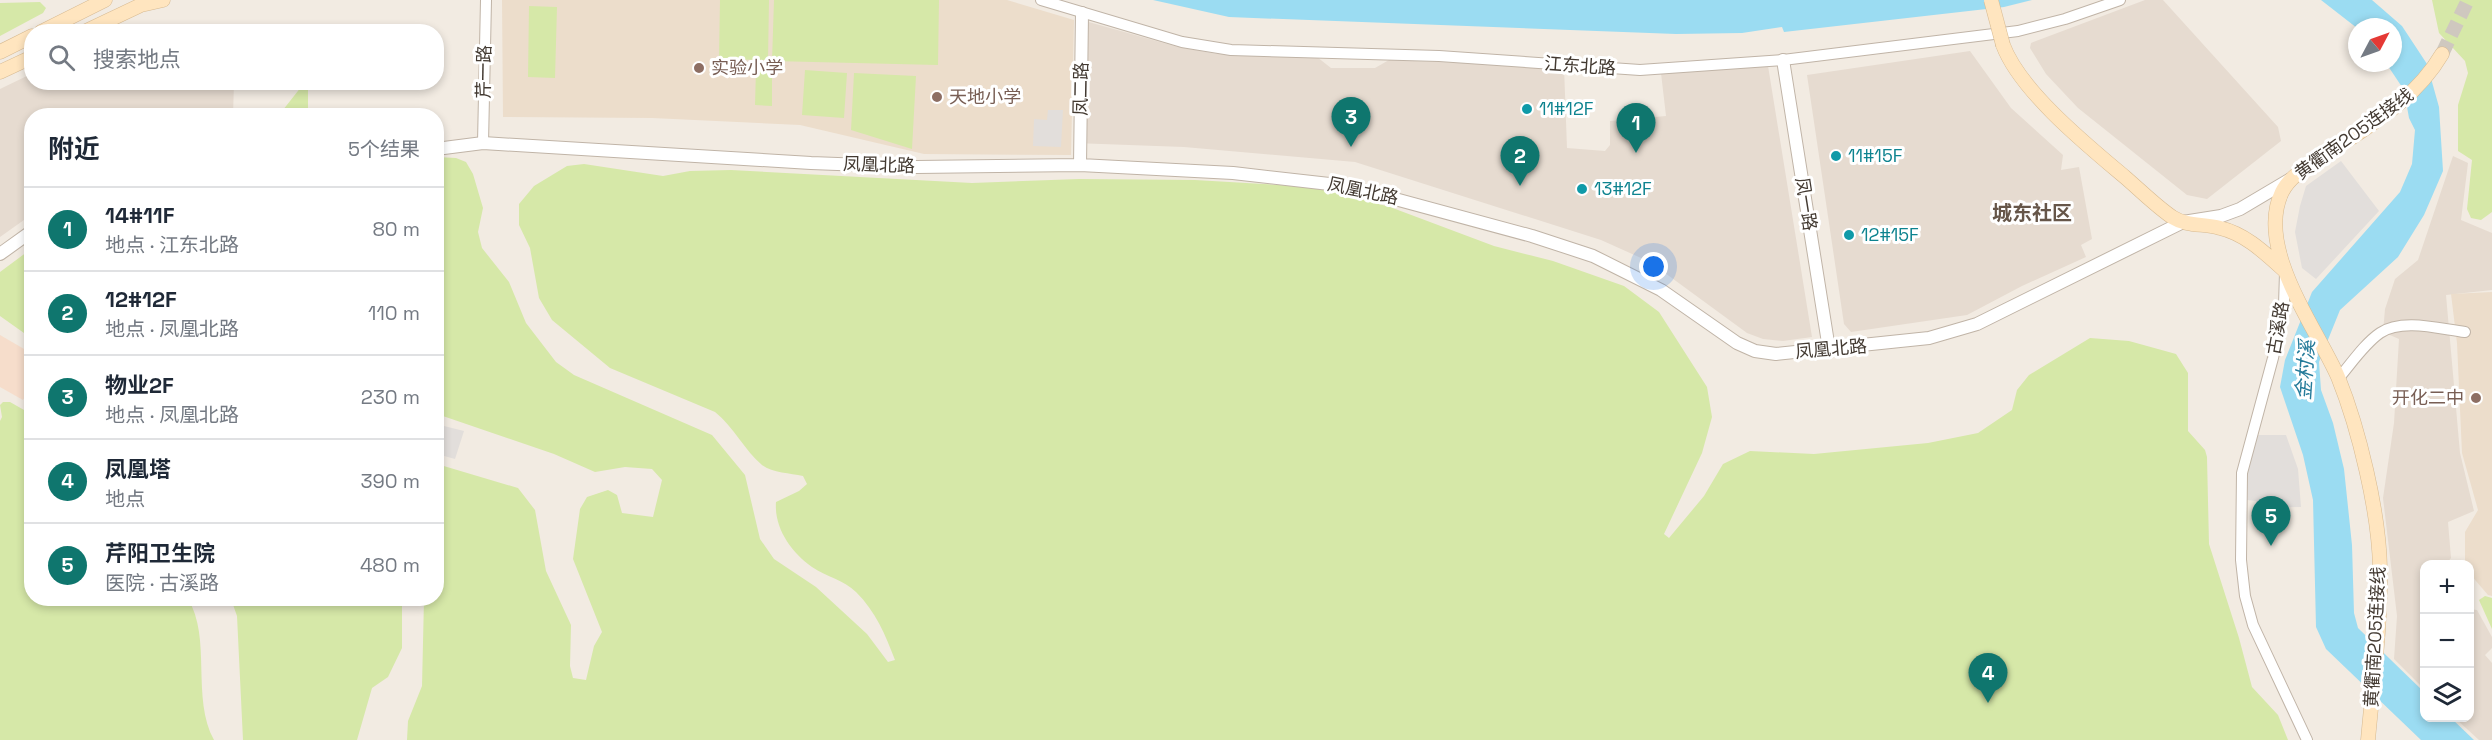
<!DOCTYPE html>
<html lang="zh">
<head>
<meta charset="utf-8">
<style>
  :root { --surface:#fff; --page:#f6f6f7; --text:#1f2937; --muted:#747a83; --line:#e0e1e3; --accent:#0f766e }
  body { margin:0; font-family:"Space Grotesk","Noto Sans SC",sans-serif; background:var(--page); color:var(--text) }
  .controls { position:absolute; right:18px; bottom:18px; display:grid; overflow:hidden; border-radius:12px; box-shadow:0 3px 9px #0003 }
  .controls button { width:54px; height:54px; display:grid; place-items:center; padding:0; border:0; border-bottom:2px solid var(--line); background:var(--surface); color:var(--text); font:30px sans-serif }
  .compass { position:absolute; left:2348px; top:18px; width:54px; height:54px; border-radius:50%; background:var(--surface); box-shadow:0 3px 9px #0003; rotate:49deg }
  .you { position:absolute; left:1654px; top:267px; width:21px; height:21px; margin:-15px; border:4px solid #fff; border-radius:50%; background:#1a73e8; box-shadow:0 0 0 9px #1a73e833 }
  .badge { display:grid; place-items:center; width:39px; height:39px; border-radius:50%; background:var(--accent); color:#fff; font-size:20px; font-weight:700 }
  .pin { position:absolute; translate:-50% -50px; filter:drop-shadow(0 2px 3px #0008) }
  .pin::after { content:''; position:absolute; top:32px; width:21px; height:18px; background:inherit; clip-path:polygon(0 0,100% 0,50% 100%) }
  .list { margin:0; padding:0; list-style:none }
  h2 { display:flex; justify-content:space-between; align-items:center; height:78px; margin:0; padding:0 24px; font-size:26px }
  h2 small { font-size:20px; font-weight:400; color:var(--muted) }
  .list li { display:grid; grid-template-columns:39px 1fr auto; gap:18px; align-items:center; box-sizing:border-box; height:84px; padding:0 24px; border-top:2px solid var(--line) }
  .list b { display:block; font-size:22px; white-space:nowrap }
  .list p { margin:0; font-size:20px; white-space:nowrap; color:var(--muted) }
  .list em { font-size:20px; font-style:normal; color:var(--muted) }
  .icon { flex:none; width:33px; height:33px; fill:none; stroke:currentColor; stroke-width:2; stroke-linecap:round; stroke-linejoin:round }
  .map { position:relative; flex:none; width:2492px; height:740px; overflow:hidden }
  .search { position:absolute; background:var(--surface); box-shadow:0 3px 9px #0003; left:24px; top:24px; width:420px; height:66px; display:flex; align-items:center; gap:15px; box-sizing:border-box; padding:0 21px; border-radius:24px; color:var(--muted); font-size:22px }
  .panel { position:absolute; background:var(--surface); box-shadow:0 3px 9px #0003; left:24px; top:108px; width:420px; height:498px; border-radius:24px }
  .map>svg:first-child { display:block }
  .residential { fill:#e6dbd0 }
  .commercial { fill:#f6ddcb }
  .education { fill:#ecddcb }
  .green { fill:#d6e8a8 }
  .parking { fill:#e2dedb }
  .water { fill:#9bdcf2 }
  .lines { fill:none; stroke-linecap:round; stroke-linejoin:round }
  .secondary-tunnel { stroke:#cfc8bf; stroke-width:14; stroke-dasharray:14 7; stroke-linecap:butt }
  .minor-casing { stroke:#c0b4a7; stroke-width:12 }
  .tertiary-casing { stroke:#c0b4a7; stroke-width:14 }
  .secondary-casing { stroke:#d7ba91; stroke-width:15 }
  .minor { stroke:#fff; stroke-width:10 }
  .tertiary { stroke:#fff; stroke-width:12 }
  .secondary { stroke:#ffe5bf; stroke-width:14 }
  .secondary-bridge-casing { stroke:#d7ba91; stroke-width:15; stroke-linecap:butt }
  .secondary-bridge { stroke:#ffe5bf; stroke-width:14 }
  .education-dot { fill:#8d6e63; stroke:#fff; stroke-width:2 }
  .culture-dot { fill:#0f9aa8; stroke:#fff; stroke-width:2 }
  .labels { text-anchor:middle; stroke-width:6; stroke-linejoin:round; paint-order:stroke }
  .street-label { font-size:18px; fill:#433a32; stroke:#fff }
  .education-label { font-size:18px; fill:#785e54; stroke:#fff; text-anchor:start }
  .culture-label { font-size:18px; fill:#0d838f; stroke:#fff; text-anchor:start }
  .neighbourhood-label { font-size:20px; font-weight:bold; fill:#665649; stroke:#fff }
  .water-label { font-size:20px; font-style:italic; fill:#257b9a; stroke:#fff }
</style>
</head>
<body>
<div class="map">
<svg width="2492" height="740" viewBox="0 0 2492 740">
  <rect width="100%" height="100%" fill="#f2ebe2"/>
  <path class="residential" d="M 2145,0 L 2163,0 L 2278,127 L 2281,141 L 2207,199 L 2187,195 L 2078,108 L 2046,74 L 2030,48 L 2031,43 Z
    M 1078,19 L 1178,47 L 1217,54 L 1317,57 L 1331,68 L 1375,68 L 1389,60 L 1564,67 L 1567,148 L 1605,151 L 1610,145 L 1610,121 L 1666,116 L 1661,73 L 1768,66 L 1812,337 L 1783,341 L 1763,339 L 1747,333 L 1650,262 L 1601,240 L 1355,162 L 1184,147 L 1074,143 Z
    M 1970,51 L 2011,108 L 2063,155 L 2061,170 L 2079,167 L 2092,239 L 2081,245 L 2086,257 L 2022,286 L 1967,315 L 1851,332 L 1844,324 L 1807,75 Z
    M 31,74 L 32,82 L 234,83 L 233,115 L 32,116 L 31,215 L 0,237 L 0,89 Z
    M 2453,156 L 2468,163 L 2461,220 L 2492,233 L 2492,290 L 2446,295 L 2460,453 L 2474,511 L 2448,522 L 2451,558 L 2446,564 L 2424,564 L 2424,689 L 2394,659 L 2397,616 L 2383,498 L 2394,423 L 2399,339 L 2383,332 L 2385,309 L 2395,279 L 2418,260 Z
    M 2470,609 L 2477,610 L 2492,637 L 2492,648 L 2485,655 L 2492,663 L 2492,740 L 2479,740 L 2455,718 L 2470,718 Z"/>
  <path class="commercial" d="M 0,335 L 31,353 L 31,386 L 23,400 L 0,387 Z"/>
  <path class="education" d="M 502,0 L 1007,0 L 1074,20 L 1071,155 L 924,154 L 800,125 L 652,118 L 503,117 Z
    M 2492,292 L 2492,596 L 2488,595 L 2470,574 L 2470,564 L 2465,564 L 2465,532 L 2478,510 L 2462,453 L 2457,343 L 2451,294 Z"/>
  <path class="green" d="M 720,0 L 769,0 L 768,60 L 719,59 Z
    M 774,0 L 939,0 L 938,65 L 772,61 Z
    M 2432,0 L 2492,0 L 2492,212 L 2481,220 L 2471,218 L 2467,209 L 2472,160 L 2458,151 L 2458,105 L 2468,73 L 2465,61 L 2439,33 Z
    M 40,2 L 46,8 L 43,13 L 0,36 L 0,3 Z
    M 529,6 L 557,7 L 555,78 L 528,77 Z
    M 756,69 L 772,70 L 772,106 L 755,105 Z
    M 805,70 L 847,73 L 844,118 L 802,115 Z
    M 854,73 L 916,76 L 912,149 L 851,130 Z
    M 305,82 L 308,84 L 308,115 L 279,115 Z
    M 437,157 L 456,158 L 466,162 L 473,174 L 483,208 L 478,232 L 482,248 L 509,282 L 526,323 L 556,362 L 574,375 L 712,435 L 745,475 L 760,539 L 774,559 L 816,587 L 867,634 L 888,662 L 895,660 C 885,634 876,612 856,592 C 844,580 827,577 812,567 C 791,552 774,528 776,502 L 799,491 L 807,484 L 803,476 C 790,473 773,473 762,465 C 745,451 734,427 715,412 L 610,368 L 552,320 L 539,298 L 530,248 L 519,225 L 519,204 L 534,186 L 567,166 L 584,164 L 663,176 L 690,171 L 731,170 L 972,183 L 1079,179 L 1195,180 L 1315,187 L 1390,207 L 1494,246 L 1553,261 L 1624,286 L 1659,312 L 1707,387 L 1712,417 L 1702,453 L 1664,534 L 1669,538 L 1704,496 L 1723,464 L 1750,451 L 1814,454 L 1928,443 L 1978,433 L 2012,410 L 2017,390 L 2029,375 L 2090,338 L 2129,341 L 2176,354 L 2188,373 L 2188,431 L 2205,450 L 2207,457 L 2209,544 L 2239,638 L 2252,687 L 2278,715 L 2288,740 L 407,740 L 408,721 L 422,686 L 424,599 L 436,598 L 437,464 L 518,488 L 535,510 L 546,571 L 571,625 L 570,666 L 573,678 L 586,680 L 594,646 L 602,632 L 573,559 L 580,509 L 587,497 L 608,490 L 617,495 L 622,513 L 653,517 L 662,480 L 652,469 L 625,467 L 595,472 L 554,454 L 437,414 Z
    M 31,249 L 31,338 L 0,316 L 0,272 Z
    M 3,402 L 10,402 L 31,414 L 32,598 L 188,599 C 212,638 191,698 214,740 L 0,740 L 0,421 L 2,417 L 0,405 Z
    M 2485,596 L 2492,598 L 2492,629 L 2479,600 Z
    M 231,599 L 402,599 L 402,648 L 388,677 L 372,688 L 357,740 L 243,740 L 237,616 Z"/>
  <path class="parking" d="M 1048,110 L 1063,110 L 1061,147 L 1033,146 L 1034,119 L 1047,120 Z
    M 2341,161 L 2379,211 L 2316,279 L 2302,268 L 2295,232 L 2300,206 L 2306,186 Z
    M 436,424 L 464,431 L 455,459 L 437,454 Z
    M 2256,435 L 2286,435 L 2298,469 L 2301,507 L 2257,508 L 2256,501 L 2247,500 L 2246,473 Z"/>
  <path class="water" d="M 1153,0 L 2032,0 L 2004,7 L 1784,32 L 1782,27 L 1742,33 L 1676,34 L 1229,17 Z
    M 2321,0 L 2372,0 L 2402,26 L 2427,64 L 2439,107 L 2443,171 L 2424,215 L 2398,257 L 2340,310 L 2319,362 L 2321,390 L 2333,423 L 2344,469 L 2352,545 L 2354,613 L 2358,628 L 2424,692 L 2424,718 L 2451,718 L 2474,740 L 2421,740 L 2326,649 L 2316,627 L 2313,500 L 2303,455 L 2280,387 L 2285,360 L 2312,292 L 2400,192 L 2412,164 L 2415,130 L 2409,118 L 2404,90 L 2386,63 L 2393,63 L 2393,27 L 2357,28 Z"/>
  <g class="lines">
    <path class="secondary-tunnel" d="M 2442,54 L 2468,0"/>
    <g class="minor-casing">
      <path id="minor" d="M 1041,0 L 1182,42 L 1231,50 L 1439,56 L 1640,70 L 1783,60 L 2018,31 L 2065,19 L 2120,0
        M 483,143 L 486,0
        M 2285,273 L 2284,305 L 2273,358 L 2242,473 L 2241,560 L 2245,596 L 2253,625 L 2307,740
        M 2338,379 C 2351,364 2364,344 2380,333 C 2402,318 2440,329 2465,332"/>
    </g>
    <g class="tertiary-casing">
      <path id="tertiary" d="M 1783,60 L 1829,349
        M 436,149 L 483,143 L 811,163 L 917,167 L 1080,165 L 1233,173 L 1347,186 L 1532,236 L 1593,256 L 1661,290 L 1737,343 L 1755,351 L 1776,354 L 1929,338 L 1977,324 L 2183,222 L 2221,216 L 2240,209 L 2289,180
        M 1080,165 L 1082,13
        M 0,254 L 32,231"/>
    </g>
    <g class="secondary-casing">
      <path id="secondary" d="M 41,32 L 105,0
        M 84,32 L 141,5 L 163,0
        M 2003,45 C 2020,91 2088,146 2126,178 C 2141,191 2156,206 2172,217 C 2188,227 2203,223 2220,228 C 2246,234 2266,254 2285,271
        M 0,52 L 32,36
        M 0,72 L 32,57
        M 2368,740 C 2373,683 2381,625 2380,568 C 2379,512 2359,429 2338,377 C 2316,327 2255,248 2282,192 C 2291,174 2311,165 2327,154 C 2370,125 2415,100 2442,54"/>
    </g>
    <use href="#minor" class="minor"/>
    <use href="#tertiary" class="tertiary"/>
    <use href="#secondary" class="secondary"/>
    <g class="secondary-bridge-casing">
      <path id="secondary-bridge" d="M 1991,0 L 2003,45"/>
    </g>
    <use href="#secondary-bridge" class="secondary-bridge"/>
  </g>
  <g class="education-dot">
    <circle cx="699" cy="68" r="6"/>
    <circle cx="937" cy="97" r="6"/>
    <circle cx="2476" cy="398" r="6"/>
  </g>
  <g class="culture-dot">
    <circle cx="1527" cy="109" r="6"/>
    <circle cx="1836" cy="156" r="6"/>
    <circle cx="1582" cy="189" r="6"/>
    <circle cx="1849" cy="235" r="6"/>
  </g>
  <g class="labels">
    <g class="street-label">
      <text transform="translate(1580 66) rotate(4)" y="6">江东北路</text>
      <text transform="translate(484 72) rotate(-89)" y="6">芹一路</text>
      <text transform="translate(1081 89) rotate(-89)" y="6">凤二路</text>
      <text transform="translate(2354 134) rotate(-36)" y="6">黄衢南205连接线</text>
      <text transform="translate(879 165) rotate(2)" y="6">凤凰北路</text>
      <text transform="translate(1363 191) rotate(12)" y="6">凤凰北路</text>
      <text transform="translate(1806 204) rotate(81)" y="6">凤一路</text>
      <text transform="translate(2278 328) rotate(-80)" y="6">古溪路</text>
      <text transform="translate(1831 349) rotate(-5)" y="6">凤凰北路</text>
      <text transform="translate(2375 637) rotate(-87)" y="6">黄衢南205连接线</text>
    </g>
    <g class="education-label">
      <text x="711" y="74">实验小学</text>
      <text x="949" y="103">天地小学</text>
      <text x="2464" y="404" text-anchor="end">开化二中</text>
    </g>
    <g class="culture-label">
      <text x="1539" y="115">11#12F</text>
      <text x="1848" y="162">11#15F</text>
      <text x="1594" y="195">13#12F</text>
      <text x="1861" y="241">12#15F</text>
    </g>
    <g class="neighbourhood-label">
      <text x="2032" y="220">城东社区</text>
    </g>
    <g class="water-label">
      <text transform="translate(2305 370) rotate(-86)" y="7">金村溪</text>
    </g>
  </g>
</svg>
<div class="controls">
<button>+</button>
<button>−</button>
<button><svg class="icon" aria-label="layers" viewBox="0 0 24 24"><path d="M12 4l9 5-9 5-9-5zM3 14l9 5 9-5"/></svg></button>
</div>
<svg class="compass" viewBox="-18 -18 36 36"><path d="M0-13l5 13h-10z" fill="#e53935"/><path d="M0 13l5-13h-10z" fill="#747a83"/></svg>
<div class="you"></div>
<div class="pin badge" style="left:1636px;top:153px">1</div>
<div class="pin badge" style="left:1520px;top:186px">2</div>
<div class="pin badge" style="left:1351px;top:147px">3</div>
<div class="pin badge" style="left:1988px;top:703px">4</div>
<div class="pin badge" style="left:2271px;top:546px">5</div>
<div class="search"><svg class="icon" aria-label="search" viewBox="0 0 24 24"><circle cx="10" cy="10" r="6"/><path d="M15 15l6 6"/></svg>搜索地点</div>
<section class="panel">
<h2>附近<small>5个结果</small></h2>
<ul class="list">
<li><span class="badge">1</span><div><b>14#11F</b><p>地点 · 江东北路</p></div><em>80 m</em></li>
<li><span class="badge">2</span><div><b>12#12F</b><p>地点 · 凤凰北路</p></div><em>110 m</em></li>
<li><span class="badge">3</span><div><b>物业2F</b><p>地点 · 凤凰北路</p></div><em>230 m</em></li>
<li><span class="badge">4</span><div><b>凤凰塔</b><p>地点</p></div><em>390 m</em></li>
<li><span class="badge">5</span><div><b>芹阳卫生院</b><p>医院 · 古溪路</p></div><em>480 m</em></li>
</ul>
</section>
</div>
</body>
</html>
